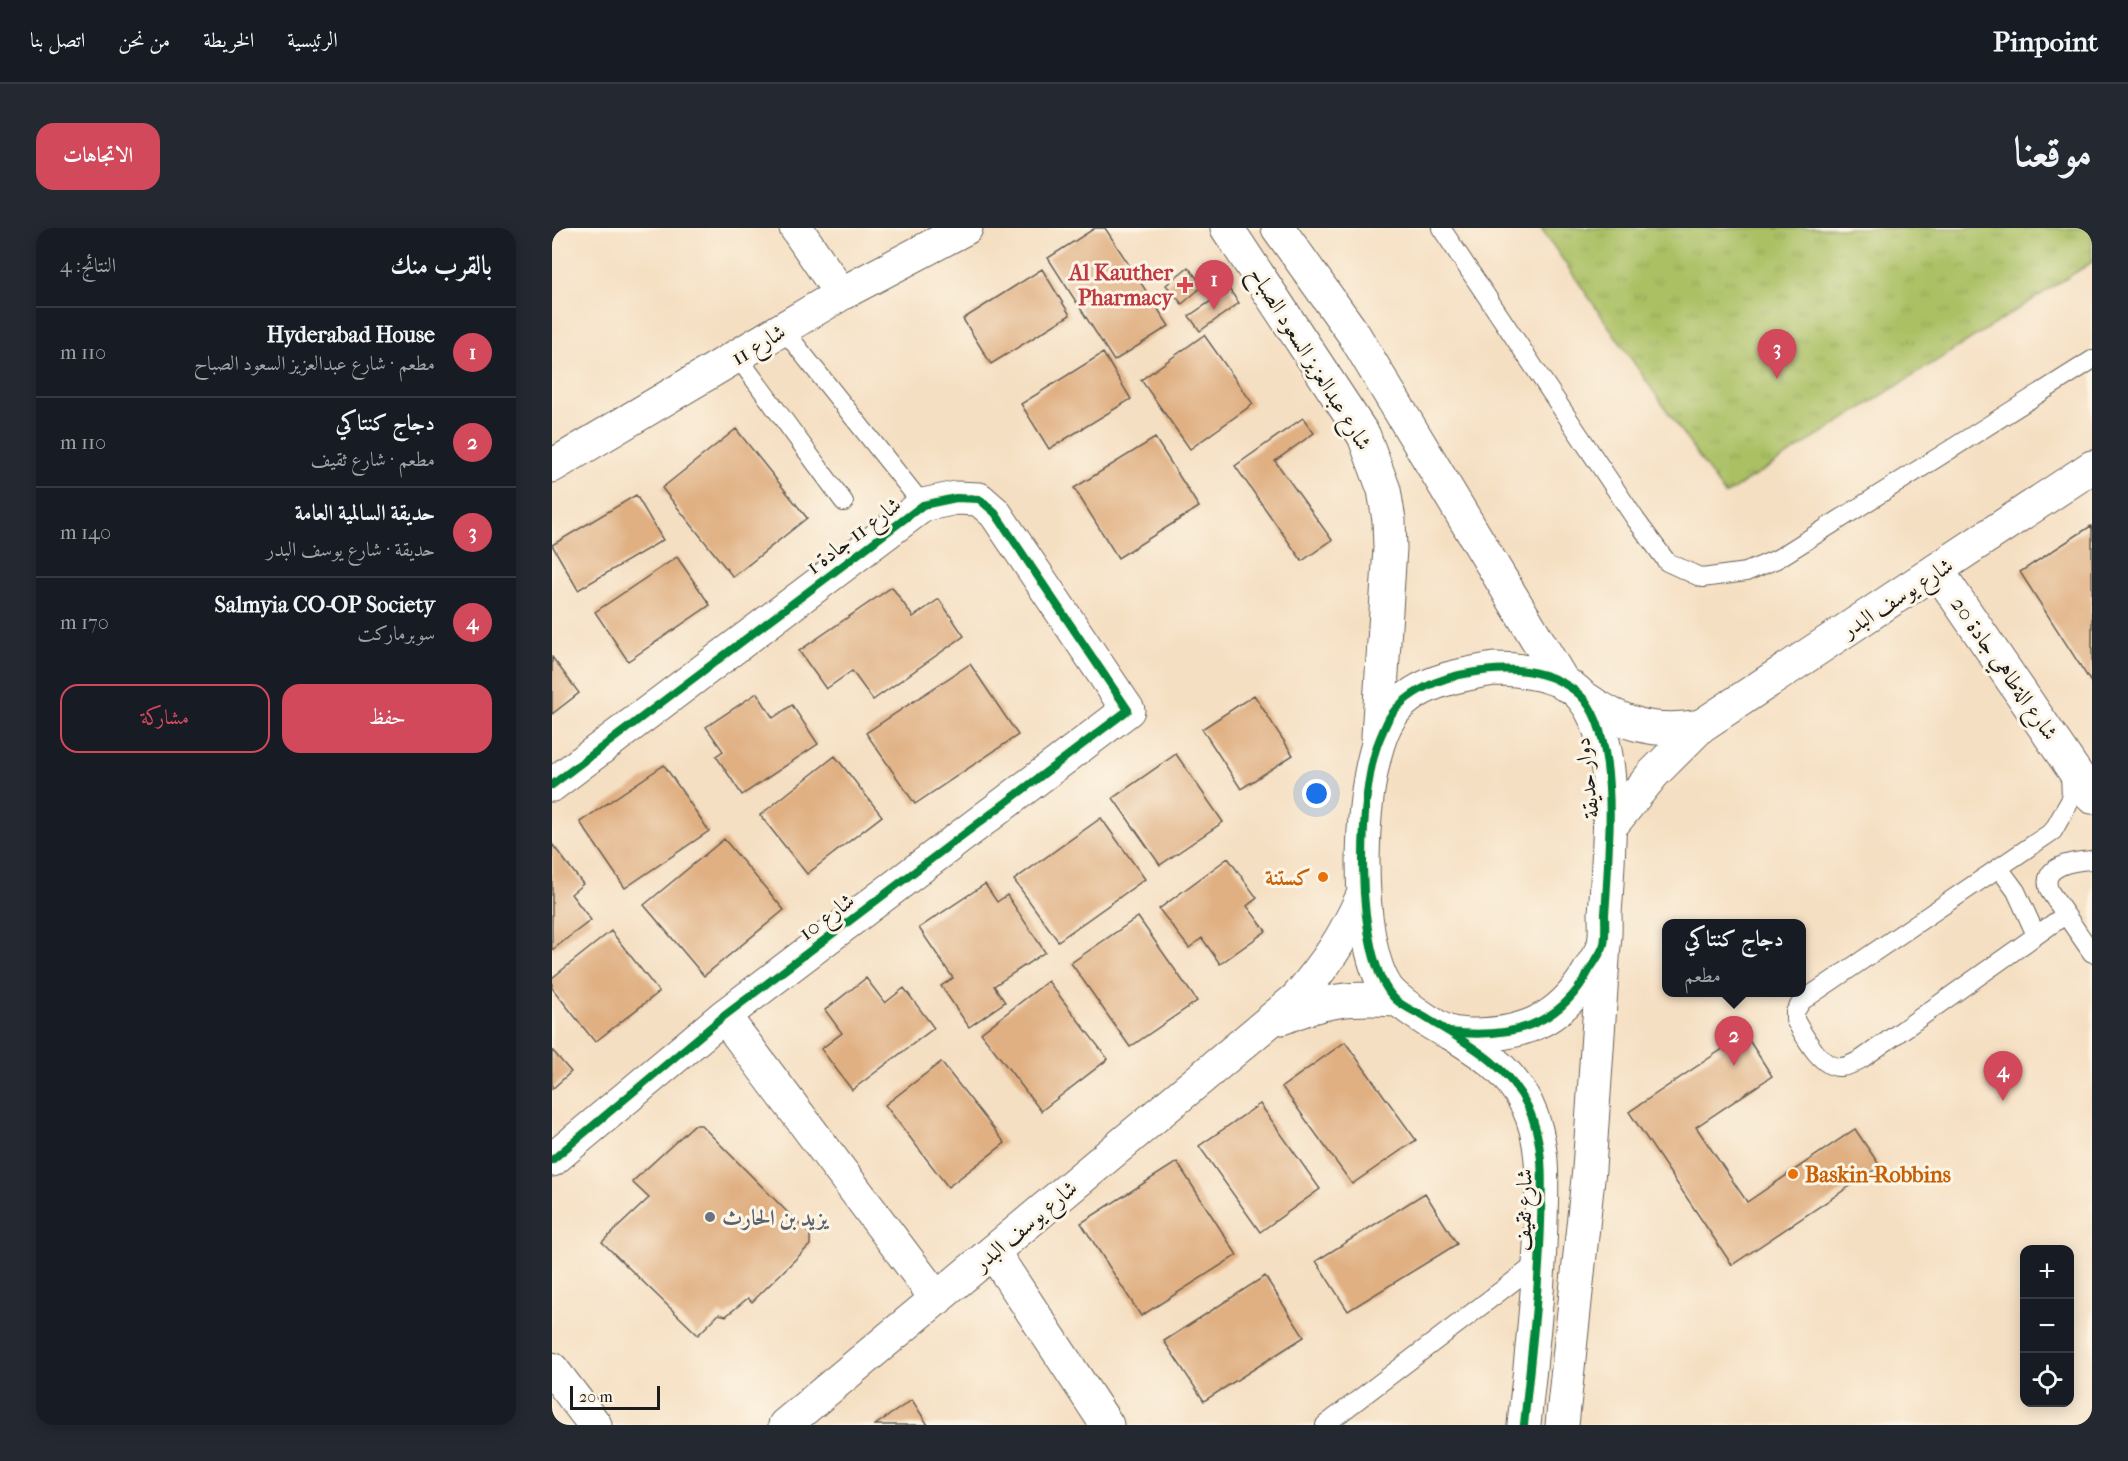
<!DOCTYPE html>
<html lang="ar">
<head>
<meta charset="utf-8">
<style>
  :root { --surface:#171b24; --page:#242831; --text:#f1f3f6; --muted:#9ea1a6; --line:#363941; --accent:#d1495b }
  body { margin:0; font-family:"IM FELL French Canon",Amiri,serif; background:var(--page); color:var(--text); direction:rtl }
  .controls { position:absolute; right:18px; bottom:18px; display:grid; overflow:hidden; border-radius:12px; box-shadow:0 3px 15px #0003 }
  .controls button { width:54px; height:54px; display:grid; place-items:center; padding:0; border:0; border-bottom:2px solid var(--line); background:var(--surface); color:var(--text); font:30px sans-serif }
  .scale { position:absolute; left:18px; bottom:15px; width:90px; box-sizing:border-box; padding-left:6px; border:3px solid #1c1c1c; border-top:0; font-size:16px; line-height:21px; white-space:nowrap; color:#1c1c1c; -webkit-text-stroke:4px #fcf5e5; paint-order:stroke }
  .you { position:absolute; left:765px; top:566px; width:21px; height:21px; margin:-15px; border:4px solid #fff; border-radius:50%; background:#1a73e8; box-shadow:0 0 0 9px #1a73e833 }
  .badge { display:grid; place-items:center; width:39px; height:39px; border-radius:50%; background:var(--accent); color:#fff; font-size:20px; font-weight:700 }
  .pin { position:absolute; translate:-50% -50px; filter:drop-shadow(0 2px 3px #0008) }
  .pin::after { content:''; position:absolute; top:32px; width:21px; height:18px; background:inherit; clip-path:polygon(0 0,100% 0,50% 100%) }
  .popup { position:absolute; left:1110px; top:691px; width:144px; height:78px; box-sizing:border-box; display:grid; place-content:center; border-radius:12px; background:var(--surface); filter:drop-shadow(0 2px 4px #0005); font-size:20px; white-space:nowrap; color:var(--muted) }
  .popup b { font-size:22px; color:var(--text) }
  .popup::after { content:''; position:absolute; left:50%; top:100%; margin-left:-12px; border:12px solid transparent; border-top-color:var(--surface) }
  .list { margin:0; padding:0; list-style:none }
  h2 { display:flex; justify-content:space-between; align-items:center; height:78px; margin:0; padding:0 24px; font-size:26px }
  h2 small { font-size:20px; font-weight:400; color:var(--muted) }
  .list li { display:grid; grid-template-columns:39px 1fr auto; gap:18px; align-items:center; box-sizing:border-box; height:90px; padding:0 24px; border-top:2px solid var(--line) }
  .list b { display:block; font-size:22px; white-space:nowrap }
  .list p { margin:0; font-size:20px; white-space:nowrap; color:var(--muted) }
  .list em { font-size:20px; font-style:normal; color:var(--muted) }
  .actions { display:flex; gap:12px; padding:18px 24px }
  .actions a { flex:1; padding:14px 0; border:2px solid var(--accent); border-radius:18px; text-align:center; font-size:21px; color:var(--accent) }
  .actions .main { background:var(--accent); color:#fff }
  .icon { flex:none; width:33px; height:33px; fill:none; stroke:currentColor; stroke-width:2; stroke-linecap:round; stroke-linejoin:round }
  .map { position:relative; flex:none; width:1540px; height:1197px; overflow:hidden; direction:ltr; border-radius:18px }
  header { display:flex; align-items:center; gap:36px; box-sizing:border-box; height:84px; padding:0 30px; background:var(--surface); border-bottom:2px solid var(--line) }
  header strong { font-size:28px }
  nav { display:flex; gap:33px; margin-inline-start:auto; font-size:21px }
  .intro { display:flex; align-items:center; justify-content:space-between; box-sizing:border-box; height:144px; padding:0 36px }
  h1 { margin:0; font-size:42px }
  .button { padding:15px 27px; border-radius:18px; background:var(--accent); color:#fff; font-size:21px; font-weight:700 }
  main { display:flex; gap:36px; padding:0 36px }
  aside { flex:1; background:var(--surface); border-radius:18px; box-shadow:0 3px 15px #0003 }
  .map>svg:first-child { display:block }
  .grass { fill:url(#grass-tufts); stroke:#636e40; stroke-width:1.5 }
  .building { fill:#e0b083 }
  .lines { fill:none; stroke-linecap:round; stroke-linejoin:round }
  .service-casing { stroke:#686056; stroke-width:20 }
  .minor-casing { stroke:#686056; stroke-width:35 }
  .tertiary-casing { stroke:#686056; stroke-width:35 }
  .service { stroke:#fff; stroke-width:18 }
  .minor { stroke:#fff; stroke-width:33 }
  .tertiary { stroke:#fff; stroke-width:33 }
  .cycleway-casing { stroke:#fcf5e5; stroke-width:11 }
  .cycleway { stroke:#00873e; stroke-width:8 }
  .health-dot { fill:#e0444e; stroke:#fcf5e5; stroke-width:2 }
  .food-dot { fill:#e8710a; stroke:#fcf5e5; stroke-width:2 }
  .worship-dot { fill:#6b7280; stroke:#fcf5e5; stroke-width:2 }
  .labels { text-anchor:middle; stroke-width:6; stroke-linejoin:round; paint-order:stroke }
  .health-label { font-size:22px; font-weight:bold; fill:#be3a42; stroke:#fcf5e5; text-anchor:end }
  .street-label { font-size:22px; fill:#1c1c1c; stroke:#fcf5e5 }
  .food-label { font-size:22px; font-weight:bold; fill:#c56008; stroke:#fcf5e5; text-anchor:end }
  .worship-label { font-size:22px; font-weight:bold; fill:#5b616d; stroke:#fcf5e5; text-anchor:start }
</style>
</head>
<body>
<header>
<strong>Pinpoint</strong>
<nav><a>الرئيسية</a><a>الخريطة</a><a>من نحن</a><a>اتصل بنا</a></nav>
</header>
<div class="intro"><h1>موقعنا</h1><a class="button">الاتجاهات</a></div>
<main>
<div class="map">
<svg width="1540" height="1197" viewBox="0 0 1540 1197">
  <defs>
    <pattern id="grass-tufts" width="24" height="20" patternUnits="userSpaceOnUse" patternTransform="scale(1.5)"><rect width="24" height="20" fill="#aac064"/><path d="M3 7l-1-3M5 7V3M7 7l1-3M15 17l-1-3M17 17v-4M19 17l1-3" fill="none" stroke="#92a456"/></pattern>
  </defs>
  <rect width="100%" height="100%" fill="#fcf5e5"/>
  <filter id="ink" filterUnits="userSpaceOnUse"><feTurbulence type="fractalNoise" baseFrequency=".0167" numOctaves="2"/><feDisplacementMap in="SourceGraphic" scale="12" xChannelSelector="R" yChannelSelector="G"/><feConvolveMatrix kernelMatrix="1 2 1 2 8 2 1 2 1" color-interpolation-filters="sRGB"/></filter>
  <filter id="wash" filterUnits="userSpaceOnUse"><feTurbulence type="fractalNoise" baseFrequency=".008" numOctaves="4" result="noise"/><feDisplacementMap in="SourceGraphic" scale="24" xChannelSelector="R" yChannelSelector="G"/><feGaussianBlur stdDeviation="1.35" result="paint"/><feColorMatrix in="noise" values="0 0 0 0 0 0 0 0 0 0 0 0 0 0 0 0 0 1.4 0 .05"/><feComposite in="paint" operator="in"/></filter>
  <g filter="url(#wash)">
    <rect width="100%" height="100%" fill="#f5dfc2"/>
    <path class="grass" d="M 989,0 L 1540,0 L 1540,34 L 1173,267 Z"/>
    <g id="blocks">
      <path class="building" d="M 543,0 L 553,0 L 617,98 L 562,133 L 496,30 Z
        M 636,39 L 651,58 L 630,76 L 614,57 Z
        M 490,41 L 518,87 L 439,136 L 411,91 Z
        M 677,61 L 687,75 L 648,103 L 637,88 Z
        M 652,107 L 701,176 L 638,221 L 589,152 Z
        M 551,125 L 579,171 L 497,221 L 469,176 Z
        M 751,190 L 762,205 L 723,233 L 780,312 L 750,333 L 683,238 Z
        M 184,201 L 255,290 L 181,349 L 110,260 Z
        M 603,210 L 647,279 L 566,330 L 522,260 Z
        M 84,267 L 111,312 L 26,362 L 0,317 Z
        M 1539,298 L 1540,301 L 1540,456 L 1468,344 Z
        M 125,329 L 158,377 L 76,433 L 43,384 Z
        M 340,359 L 361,389 L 387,371 L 412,408 L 321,472 L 300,443 L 274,461 L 247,423 Z
        M 0,429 L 27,465 L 0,486 Z
        M 418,436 L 466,507 L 363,576 L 314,505 Z
        M 205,465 L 221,490 L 240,477 L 266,516 L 190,567 L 164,528 L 171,523 L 154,499 Z
        M 702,467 L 741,527 L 689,561 L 650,501 Z
        M 624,526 L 671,594 L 608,637 L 561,570 Z
        M 283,528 L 330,588 L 255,646 L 208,587 Z
        M 112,537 L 157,603 L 73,660 L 28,594 Z
        M 549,590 L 593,651 L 506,713 L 462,652 Z
        M 172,611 L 232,682 L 152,748 L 92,677 Z
        M 0,616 L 31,656 L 19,666 L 39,692 L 0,722 Z
        M 676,630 L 705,670 L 695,678 L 714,703 L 668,736 L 650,710 L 637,720 L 607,681 Z
        M 433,656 L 445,674 L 455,667 L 493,724 L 442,758 L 453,774 L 417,799 L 389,758 L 401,750 L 367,700 Z
        M 586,689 L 645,773 L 578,819 L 519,735 Z
        M 59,703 L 107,764 L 43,814 L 0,760 L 0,750 Z
        M 314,750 L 333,775 L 352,760 L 382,800 L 300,862 L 269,821 L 290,805 L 273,782 Z
        M 496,753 L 556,831 L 489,883 L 429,805 Z
        M 1193,806 L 1220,848 L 1144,899 L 1195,974 L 1303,901 L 1328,938 L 1180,1037 L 1077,884 Z
        M 793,814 L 864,912 L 800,956 L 730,859 Z
        M 0,822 L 19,844 L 0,861 Z
        M 389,834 L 453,915 L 396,959 L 333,877 Z
        M 708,876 L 768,961 L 708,1004 L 647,918 Z
        M 142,897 L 149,897 L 258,1007 L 258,1017 L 200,1074 L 196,1070 L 174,1088 L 167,1086 L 146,1107 L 50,1014 L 97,970 L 80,954 Z
        M 625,934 L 685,1027 L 589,1088 L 529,995 Z
        M 873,965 L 905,1016 L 796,1083 L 764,1033 Z
        M 713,1048 L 752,1109 L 652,1173 L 612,1113 Z
        M 360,1172 L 376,1197 L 323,1197 Z"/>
    </g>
  </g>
  <g filter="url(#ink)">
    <use href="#blocks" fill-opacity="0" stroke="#686056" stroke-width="1.5"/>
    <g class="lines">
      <g class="service-casing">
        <path id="service" d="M 889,0 L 1084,292 L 1115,334 L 1150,350 L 1194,344 L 1225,331 L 1540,132
          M 231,101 L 371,277
          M 185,128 L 292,274
          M 1540,632 C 1521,633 1486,638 1498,664 L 1540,725
          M 1447,640 L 1464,663 L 1484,707
          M 1513,687 L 1311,830 C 1304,834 1296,839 1288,839 C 1268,840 1252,807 1243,792 L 1243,784 L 1250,773 L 1501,603 L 1519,571 L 1518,543
          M 773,1197 L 988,1033"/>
      </g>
      <g class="minor-casing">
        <path id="minor" d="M 244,0 L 289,66
          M 0,238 L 289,66 L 414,0
          M 1385,342 L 1540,569
          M 0,557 L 371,277 L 404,270 L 427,271 L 443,285 L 576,482 L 172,788 L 0,932
          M 172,788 L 385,1071
          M 897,804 C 931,825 956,840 975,877 C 993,914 990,954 989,993 C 987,1061 979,1129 972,1197
          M 441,1024 L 555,1197
          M 0,1141 L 43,1197
          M 1010,1197 L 1037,941 L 1052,716"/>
      </g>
      <g class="tertiary-casing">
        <path id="tertiary" d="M 675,0 L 812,208 L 832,262 L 837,292 L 838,320 L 826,508
          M 726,0 L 801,105 L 1012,456
          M 942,441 C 969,441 1013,447 1031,470 C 1060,506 1059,570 1057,613 C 1056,637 1055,661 1053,685 C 1053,695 1054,706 1052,716 C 1050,723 1044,731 1040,738 C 1014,787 978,806 924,807 C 916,807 907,806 899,805 C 885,801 845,773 836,762 C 800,713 805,540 838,489 C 859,455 906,447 942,441 Z
          M 1031,469 C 1070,497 1103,506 1149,498
          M 1058,599 L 1101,546 L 1149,498 L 1540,239
          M 730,790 C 771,772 799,769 843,772
          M 233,1197 L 744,771 C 775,735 792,710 811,667"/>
      </g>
      <use href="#service" class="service"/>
      <use href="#minor" class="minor"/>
      <use href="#tertiary" class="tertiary"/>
      <g class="cycleway-casing">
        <path id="cycleway" d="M 0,557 L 371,277 L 404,270 L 427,271 L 443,285 L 576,482 L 172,788 L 0,932
          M 897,804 C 957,811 1008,799 1038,741 C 1043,733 1050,724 1052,716 C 1054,707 1053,695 1053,686 C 1055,662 1056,638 1057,614 C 1059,574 1059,496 1028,467 C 998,440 955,438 918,445 C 890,449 853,464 837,490 C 834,496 831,503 828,510 C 806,561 800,729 843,771 C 851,779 864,784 874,790 C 914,815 955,835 976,879 C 993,916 990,955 989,994 C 987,1062 979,1129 972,1197"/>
      </g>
      <use href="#cycleway" class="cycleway"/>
    </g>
  </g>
  <path class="health-dot" d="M630 48h6v6h6v6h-6v6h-6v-6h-6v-6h6z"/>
  <g class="food-dot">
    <circle cx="771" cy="649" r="6"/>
    <circle cx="1241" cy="946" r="6"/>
  </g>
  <circle class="worship-dot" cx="158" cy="989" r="6"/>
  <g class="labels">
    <g class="health-label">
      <text x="621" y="52">Al Kauther<tspan x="621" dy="25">Pharmacy</tspan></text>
    </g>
    <g class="street-label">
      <text transform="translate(206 116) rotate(-31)" y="8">شارع 11</text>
      <text transform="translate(759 130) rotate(58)" y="8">شارع عبدالعزيز السعود الصباح</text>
      <text transform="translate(301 307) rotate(-37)" y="8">شارع 11 جادة 1</text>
      <text transform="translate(1345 369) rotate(-33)" y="8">شارع يوسف البدر</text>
      <text transform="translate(1453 440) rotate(55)" y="8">شارع الةطاهي جادة 20</text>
      <text transform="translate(1034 550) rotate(-97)" y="8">دوار حديقة</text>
      <text transform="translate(274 688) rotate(-37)" y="8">شارع 10</text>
      <text transform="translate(971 982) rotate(-89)" y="8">شارع ثقيف</text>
      <text transform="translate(473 997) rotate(-40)" y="8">شارع يوسف البدر</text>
    </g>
    <g class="food-label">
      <text x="759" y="657">كستنة</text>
      <text x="1253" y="954" text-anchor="start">Baskin-Robbins</text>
    </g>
    <g class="worship-label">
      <text x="170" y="997">يزيد بن الحارث</text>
    </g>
  </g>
</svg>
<div class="controls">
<button>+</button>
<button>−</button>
<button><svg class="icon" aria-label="locate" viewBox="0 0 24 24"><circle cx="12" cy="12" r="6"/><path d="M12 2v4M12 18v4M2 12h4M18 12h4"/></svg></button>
</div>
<div class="scale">20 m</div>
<div class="you"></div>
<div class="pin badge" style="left:662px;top:82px">1</div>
<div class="pin badge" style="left:1182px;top:838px">2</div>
<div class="popup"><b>دجاج كنتاكي</b>مطعم</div>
<div class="pin badge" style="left:1225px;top:151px">3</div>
<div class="pin badge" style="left:1451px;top:873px">4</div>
</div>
<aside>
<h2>بالقرب منك<small>النتائج: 4</small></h2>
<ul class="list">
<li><span class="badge">1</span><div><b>Hyderabad House</b><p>مطعم · شارع عبدالعزيز السعود الصباح</p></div><em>110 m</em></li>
<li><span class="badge">2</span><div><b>دجاج كنتاكي</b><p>مطعم · شارع ثقيف</p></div><em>110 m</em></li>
<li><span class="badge">3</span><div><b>حديقة السالمية العامة</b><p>حديقة · شارع يوسف البدر</p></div><em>140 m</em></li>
<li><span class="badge">4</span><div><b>Salmyia CO-OP Society</b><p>سوبرماركت</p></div><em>170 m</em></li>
</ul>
<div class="actions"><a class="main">حفظ</a><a>مشاركة</a></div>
</aside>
</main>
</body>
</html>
